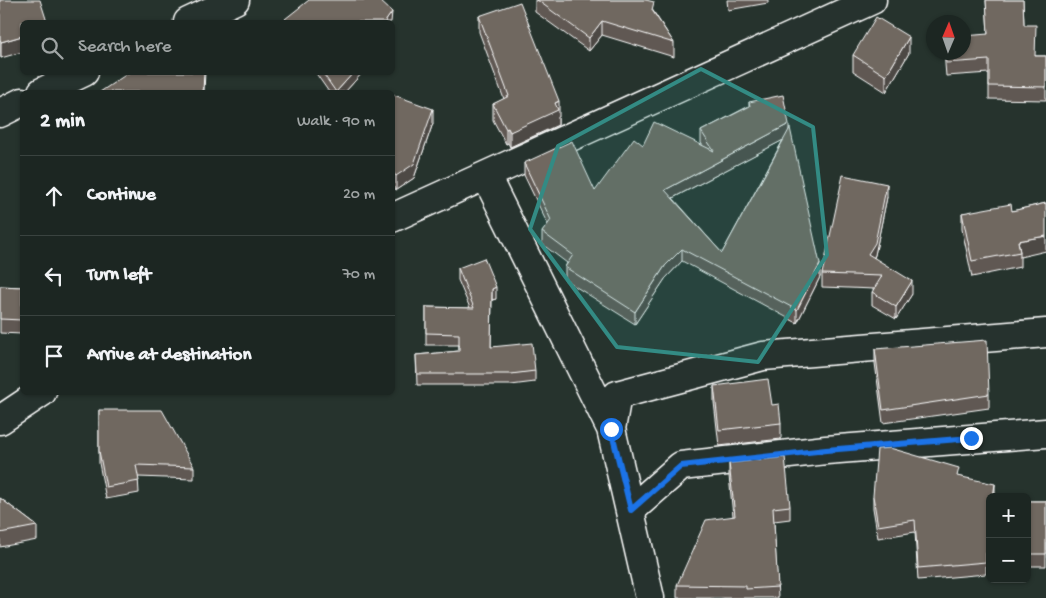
<!DOCTYPE html>
<html lang="en">
<head>
<meta charset="utf-8">
<style>
  :root { --surface:#1c2622; --page:#252e2a; --text:#f1f3f6; --muted:#a0a5a5; --line:#3a4340 }
  body { margin:0; font-family:"Gochi Hand",sans-serif; background:var(--page); color:var(--text) }
  .controls { position:absolute; right:15px; bottom:15px; display:grid; overflow:hidden; border-radius:8px; box-shadow:0 1px 4px #0004 }
  .controls button { width:45px; height:45px; display:grid; place-items:center; padding:0; border:0; border-bottom:1px solid var(--line); background:var(--surface); color:var(--text); font:25px sans-serif }
  .compass { position:absolute; left:926px; top:15px; width:45px; height:45px; border-radius:50%; background:var(--surface); box-shadow:0 1px 4px #0004; rotate:2deg }
  .stop { position:absolute; width:15px; height:15px; margin:-11px; border:4px solid #1a73e8; border-radius:50%; background:#fff }
  .stop.end { background:#1a73e8; border-color:#fff; box-shadow:0 1px 5px #0008 }
  .list { margin:0; padding:0; list-style:none }
  h2 { display:flex; justify-content:space-between; align-items:center; height:65px; margin:0; padding:0 20px; font-size:21px }
  h2 small { font-size:16px; font-weight:400; color:var(--muted) }
  .list li { display:grid; grid-template-columns:32px 1fr auto; gap:15px; align-items:center; box-sizing:border-box; height:80px; padding:0 20px; border-top:1px solid var(--line) }
  .list b { display:block; font-size:19px; white-space:nowrap }
  .list em { font-size:16px; font-style:normal; color:var(--muted) }
  .icon { flex:none; width:28px; height:28px; fill:none; stroke:currentColor; stroke-width:2; stroke-linecap:round; stroke-linejoin:round }
  .map { position:relative; flex:none; width:1046px; height:598px; overflow:hidden }
  .search { position:absolute; background:var(--surface); box-shadow:0 1px 4px #0004; left:20px; top:20px; width:375px; height:55px; display:flex; align-items:center; gap:12px; box-sizing:border-box; padding:0 18px; border-radius:8px; color:var(--muted); font-size:19px }
  .panel { position:absolute; background:var(--surface); box-shadow:0 1px 4px #0004; left:20px; top:90px; width:375px; height:305px; border-radius:8px }
  .map>svg:first-child { display:block }
  .lines { fill:none; stroke-linecap:round; stroke-linejoin:round }
  .minor-casing { stroke:#fff; stroke-width:31 }
  .minor { stroke:#26332d; stroke-width:28 }
  .wall { fill:#605953; stroke:#fff; fill-rule:evenodd }
  .shaded-wall { fill:#4e4944; stroke:#fff }
  .building { fill:#706861; stroke:#fff }
  .route { stroke:#1a73e8; stroke-width:6 }
  .marked { fill:#338b84; fill-opacity:0.2; stroke:#338b84; stroke-width:4; stroke-linejoin:round }
</style>
</head>
<body>
<div class="map">
<svg width="1046" height="598" viewBox="0 0 1046 598">
  <rect width="100%" height="100%" fill="#26332d"/>
  <filter id="ink" filterUnits="userSpaceOnUse"><feTurbulence type="fractalNoise" baseFrequency=".02" numOctaves="2"/><feDisplacementMap in="SourceGraphic" scale="10" xChannelSelector="R" yChannelSelector="G"/><feConvolveMatrix kernelMatrix="1 2 1 2 8 2 1 2 1" color-interpolation-filters="sRGB"/></filter>
  <g filter="url(#ink)">
    <g class="lines">
      <g class="minor-casing">
        <path id="minor" d="M 188,22 L 235,0
          M 42,92 L 84,72
          M 0,113 L 22,102
          M 486,176 L 611,429 L 650,598
          M 392,218 L 872,0
          M 0,420 L 42,392
          M 611,429 L 617,395 L 763,356 L 1046,333
          M 631,510 L 681,466 L 826,450 L 1046,433"/>
      </g>
      <use href="#minor" class="minor"/>
    </g>
    <path class="wall" d="M 0,0 L 47,22 L 1,58 L 0,54 Z
      M 535,0 L 646,0 L 674,43 L 674,57 L 602,35 L 589,51 L 535,12 Z
      M 727,0 L 768,0 L 768,3 L 728,10 Z
      M 986,0 L 1023,0 L 1024,25 L 1035,56 L 1046,56 L 1046,100 L 989,99 L 989,73 L 946,76 L 944,52 L 964,52 L 988,34 Z
      M 479,16 L 559,117 L 558,117 L 558,125 L 510,147 L 508,143 L 506,144 L 493,120 L 493,104 L 504,99 L 479,32 Z
      M 909,53 L 886,92 L 853,71 L 853,55 Z
      M 315,72 L 363,72 L 345,92 L 329,92 Z
      M 392,98 L 433,123 L 414,178 L 396,190 L 392,185 Z
      M 749,102 L 789,129 L 820,277 L 797,323 L 682,261 L 665,279 L 635,324 L 565,280 L 565,267 L 567,263 L 542,244 L 542,232 L 548,225 L 524,175 L 524,163 L 595,191 L 643,145 L 703,146 L 701,143 L 701,131 L 749,106 ZM 783,140 L 722,253 L 673,198 Z
      M 887,197 L 875,255 L 874,258 L 912,294 L 896,319 L 872,305 L 872,292 L 875,289 L 822,287 L 822,274 Z
      M 1046,203 L 1020,257 L 1020,267 L 972,277 L 962,229 L 962,213 L 1012,211 Z
      M 458,268 L 496,299 L 492,300 L 491,347 L 535,371 L 535,382 L 511,385 L 417,385 L 416,355 L 459,351 L 459,345 L 426,345 L 426,307 L 470,308 L 458,280 Z
      M 0,286 L 22,287 L 22,334 L 0,333 Z
      M 875,349 L 989,394 L 989,408 L 883,423 L 875,363 Z
      M 714,386 L 772,405 L 781,423 L 781,439 L 719,446 L 714,402 Z
      M 99,410 L 194,467 L 194,479 L 138,477 L 139,493 L 106,499 L 99,463 Z
      M 729,463 L 790,506 L 790,519 L 774,521 L 778,598 L 677,598 L 677,585 L 733,516 L 729,476 Z
      M 959,477 L 990,497 L 990,566 L 986,566 L 986,574 L 918,580 L 915,532 L 878,538 L 873,508 L 873,496 Z
      M 0,498 L 37,526 L 37,540 L 0,547 Z
      M 1027,501 L 1046,501 L 1046,566 L 1027,566 Z"/>
    <path class="shaded-wall" d="M 392,12 L 391,22 L 385,22 Z
      M 602,21 L 602,35 L 589,51 L 589,38 Z
      M 22,36 L 22,52 L 1,58 L 1,42 Z
      M 909,37 L 909,53 L 886,92 L 886,76 Z
      M 204,72 L 205,72 L 204,92 L 203,92 Z
      M 354,72 L 363,72 L 345,92 L 336,92 Z
      M 559,101 L 559,117 L 558,117 L 558,125 L 510,147 L 510,132 Z
      M 433,109 L 433,123 L 414,178 L 396,190 L 396,176 Z
      M 789,124 L 789,137 L 665,202 L 665,190 Z
      M 508,128 L 508,143 L 506,144 L 506,129 Z
      M 887,184 L 887,197 L 875,255 L 868,267 L 868,254 Z
      M 1046,236 L 1046,251 L 1020,257 L 1020,252 L 1018,241 Z
      M 682,249 L 682,261 L 665,279 L 635,324 L 635,312 L 665,266 Z
      M 820,264 L 820,277 L 797,323 L 797,310 Z
      M 912,281 L 912,294 L 896,319 L 896,307 Z
      M 496,287 L 496,299 L 492,300 L 492,289 Z
      M 995,484 L 995,497 L 993,497 Z"/>
    <path class="building" d="M 0,0 L 40,0 L 47,22 L 22,22 L 22,36 L 1,42 L 0,39 Z
      M 309,0 L 379,0 L 392,12 L 385,22 L 288,22 L 285,19 Z
      M 537,0 L 646,0 L 654,2 L 652,10 L 674,43 L 602,21 L 589,38 Z
      M 986,0 L 1023,0 L 1024,25 L 1036,25 L 1035,56 L 1046,56 L 1046,87 L 989,86 L 989,60 L 946,63 L 945,52 L 964,52 L 964,36 L 988,34 Z
      M 520,2 L 559,101 L 555,103 L 558,110 L 510,132 L 508,128 L 506,129 L 493,104 L 509,96 L 479,16 Z
      M 876,17 L 909,37 L 886,76 L 853,55 Z
      M 130,72 L 204,72 L 203,92 L 100,92 Z
      M 322,72 L 354,72 L 336,92 Z
      M 394,95 L 433,109 L 414,164 L 396,176 L 392,171 L 392,98 Z
      M 783,95 L 789,124 L 665,190 L 722,253 L 790,128 L 820,264 L 797,310 L 682,249 L 665,266 L 635,312 L 565,267 L 573,255 L 542,232 L 551,220 L 524,163 L 572,141 L 595,191 L 634,138 L 643,145 L 654,122 L 714,151 L 701,131 L 750,106 L 749,102 Z
      M 843,175 L 887,184 L 875,243 L 868,254 L 912,281 L 896,307 L 872,292 L 882,276 L 822,274 Z
      M 1046,203 L 1046,236 L 1018,241 L 1020,252 L 972,261 L 962,213 L 1011,204 L 1012,211 Z
      M 484,258 L 496,287 L 492,289 L 491,347 L 532,343 L 535,371 L 511,374 L 417,374 L 416,355 L 459,351 L 459,334 L 426,333 L 426,307 L 474,308 L 458,268 Z
      M 0,286 L 22,287 L 22,320 L 0,319 Z
      M 987,340 L 989,394 L 883,410 L 875,349 Z
      M 768,379 L 772,405 L 779,404 L 781,423 L 719,430 L 714,386 Z
      M 99,410 L 162,410 L 194,467 L 136,465 L 139,481 L 106,487 L 99,451 Z
      M 890,448 L 959,468 L 957,476 L 995,484 L 993,497 L 990,497 L 990,553 L 986,553 L 986,562 L 918,568 L 915,520 L 878,526 L 873,496 L 877,449 Z
      M 785,457 L 790,506 L 773,508 L 778,587 L 746,589 L 746,586 L 677,585 L 706,520 L 735,516 L 729,463 Z
      M 0,498 L 37,526 L 0,533 Z
      M 1027,501 L 1046,501 L 1046,554 L 1027,554 Z"/>
  </g>
  <g class="lines" filter="url(#ink)">
    <path class="route" d="M 611,429 L 631,510 L 681,466 L 826,450 L 971,438"/>
  </g>
  <path class="marked" d="M 701,69 L 813,127 L 827,255 L 758,362 L 617,347 L 530,229 L 558,146 Z"/>
</svg>
<div class="controls">
<button>+</button>
<button>−</button>
</div>
<svg class="compass" viewBox="-18 -18 36 36"><path d="M0-13l5 13h-10z" fill="#e53935"/><path d="M0 13l5-13h-10z" fill="#a0a5a5"/></svg>
<div class="stop" style="left:611px;top:429px"></div>
<div class="stop end" style="left:971px;top:438px"></div>
<div class="search"><svg class="icon" aria-label="search" viewBox="0 0 24 24"><circle cx="10" cy="10" r="6"/><path d="M15 15l6 6"/></svg>Search here</div>
<section class="panel">
<h2>2 min<small>Walk · 90 m</small></h2>
<ul class="list">
<li><svg class="icon" aria-label="ahead" viewBox="0 0 24 24"><path d="M12 20V5M6 11l6-6 6 6"/></svg><div><b>Continue</b></div><em>20 m</em></li>
<li><svg class="icon" aria-label="left" viewBox="0 0 24 24"><path d="M17 20v-9H6M10 6l-5 5 5 5"/></svg><div><b>Turn left</b></div><em>70 m</em></li>
<li><svg class="icon" aria-label="arrive" viewBox="0 0 24 24"><path d="M6 21V4h12l-3 4 3 4H6"/></svg><div><b>Arrive at destination</b></div></li>
</ul>
</section>
</div>
</body>
</html>
